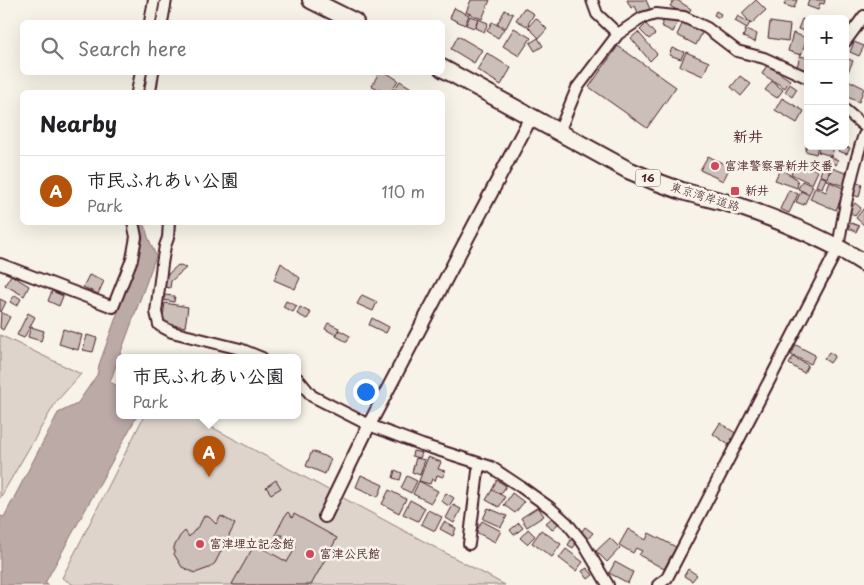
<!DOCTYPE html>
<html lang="en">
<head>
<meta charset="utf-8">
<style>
  :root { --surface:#fff; --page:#f2f2f2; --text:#202124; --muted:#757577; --line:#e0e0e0; --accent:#b45309 }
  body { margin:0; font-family:"Playpen Sans","Klee One",sans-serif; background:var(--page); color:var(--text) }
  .controls { position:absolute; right:15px; top:15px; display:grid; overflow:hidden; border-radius:8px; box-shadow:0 5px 20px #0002 }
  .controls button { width:45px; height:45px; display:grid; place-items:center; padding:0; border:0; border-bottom:1px solid var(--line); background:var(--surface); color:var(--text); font:25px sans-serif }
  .you { position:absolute; left:365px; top:391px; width:18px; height:18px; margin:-12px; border:4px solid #fff; border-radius:50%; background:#1a73e8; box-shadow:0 0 0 8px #1a73e833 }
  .badge { display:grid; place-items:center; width:32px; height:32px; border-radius:50%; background:var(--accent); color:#fff; font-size:16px; font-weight:700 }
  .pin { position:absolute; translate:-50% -41px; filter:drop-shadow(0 1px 2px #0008) }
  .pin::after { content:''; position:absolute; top:26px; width:18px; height:15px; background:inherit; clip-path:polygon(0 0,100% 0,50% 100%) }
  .popup { position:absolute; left:116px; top:354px; width:185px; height:65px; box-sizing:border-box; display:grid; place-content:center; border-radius:8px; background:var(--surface); filter:drop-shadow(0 1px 4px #0005); font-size:16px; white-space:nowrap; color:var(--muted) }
  .popup b { font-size:19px; color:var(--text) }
  .popup::after { content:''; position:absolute; left:50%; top:100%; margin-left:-10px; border:10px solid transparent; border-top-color:var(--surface) }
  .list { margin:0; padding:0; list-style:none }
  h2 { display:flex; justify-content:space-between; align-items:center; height:65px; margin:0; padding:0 20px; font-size:21px }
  h2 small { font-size:16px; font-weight:400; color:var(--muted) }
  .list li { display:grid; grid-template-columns:32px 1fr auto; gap:15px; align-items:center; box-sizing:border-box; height:70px; padding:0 20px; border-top:1px solid var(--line) }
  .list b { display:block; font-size:19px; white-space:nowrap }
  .list p { margin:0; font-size:16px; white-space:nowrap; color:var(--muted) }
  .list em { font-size:16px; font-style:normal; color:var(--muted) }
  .icon { flex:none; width:28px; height:28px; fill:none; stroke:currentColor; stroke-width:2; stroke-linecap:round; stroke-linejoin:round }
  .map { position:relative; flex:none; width:864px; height:585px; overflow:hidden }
  .search { position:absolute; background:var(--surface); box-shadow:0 5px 20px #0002; left:20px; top:20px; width:425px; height:55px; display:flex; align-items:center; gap:12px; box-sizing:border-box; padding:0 18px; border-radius:8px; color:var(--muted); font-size:19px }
  .panel { position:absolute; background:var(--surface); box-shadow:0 5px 20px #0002; left:20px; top:90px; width:425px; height:135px; border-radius:8px }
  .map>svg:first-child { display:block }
  .green { fill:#ded4cc; stroke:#947a7c }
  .water { fill:#bcaaa7; stroke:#8e7275 }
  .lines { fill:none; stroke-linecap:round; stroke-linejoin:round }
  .stream { stroke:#8e7275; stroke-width:3 }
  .building { fill:#ccbfb9; stroke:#4a1f2b }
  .minor-casing { stroke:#4a1f2b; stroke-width:14 }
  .tertiary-casing { stroke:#4a1f2b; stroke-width:16 }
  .trunk-casing { stroke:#4a1f2b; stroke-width:20 }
  .minor { stroke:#f7f3e8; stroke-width:10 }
  .tertiary { stroke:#f7f3e8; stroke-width:12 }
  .trunk { stroke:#f7f3e8; stroke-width:16 }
  .poi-dot { fill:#d1495b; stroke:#f7f3e8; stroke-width:2 }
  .labels { text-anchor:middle; stroke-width:5; stroke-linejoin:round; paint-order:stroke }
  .shield { fill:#f7f3e8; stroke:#7e5f64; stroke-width:1 }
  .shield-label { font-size:11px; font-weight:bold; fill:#4a1f2b }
  .poi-label { font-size:12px; font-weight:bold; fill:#4a1f2b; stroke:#f7f3e8; text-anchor:start }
  .street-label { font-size:12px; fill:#4a1f2b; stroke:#f7f3e8 }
  .quarter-label { font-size:15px; font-weight:bold; fill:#4a1f2b; stroke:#f7f3e8 }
</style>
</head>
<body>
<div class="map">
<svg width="864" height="585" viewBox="0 0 864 585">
  <rect width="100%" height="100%" fill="#f7f3e8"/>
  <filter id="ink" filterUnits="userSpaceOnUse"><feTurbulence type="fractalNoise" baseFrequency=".02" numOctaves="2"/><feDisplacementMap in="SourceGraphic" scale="10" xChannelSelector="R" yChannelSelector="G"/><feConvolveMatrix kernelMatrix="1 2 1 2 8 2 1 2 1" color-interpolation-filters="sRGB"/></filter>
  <g filter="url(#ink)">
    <path class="green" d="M 0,335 L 81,374 L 56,402 L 0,498 Z
      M 144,416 L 191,416 L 505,585 L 74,585 L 62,578 Z"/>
    <path class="water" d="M 140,223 L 144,223 L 148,237 L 156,256 L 110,382 L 120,387 L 120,416 L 137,416 L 45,583 L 48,585 L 0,585 L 0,516 L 4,517 L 58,413 L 77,404 L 97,375 L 99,365 L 141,247 L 143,238 Z"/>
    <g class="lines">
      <path class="stream" d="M 143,92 L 147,72"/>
    </g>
    <path class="building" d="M 471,0 L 490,0 L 482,19 L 466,12 Z
      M 627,0 L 646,0 L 650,9 L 639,15 L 635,6 L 631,8 Z
      M 674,0 L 677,0 L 691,9 L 687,16 L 670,6 Z
      M 756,0 L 766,10 L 751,24 L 742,13 Z
      M 786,0 L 797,0 L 794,8 L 784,5 Z
      M 809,0 L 825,0 L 824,4 L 820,3 L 818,10 L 807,6 Z
      M 454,8 L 469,15 L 465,25 L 450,18 Z
      M 524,8 L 534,14 L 527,26 L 516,20 Z
      M 505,10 L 513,14 L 506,28 L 497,24 Z
      M 716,11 L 721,14 L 719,18 L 714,15 Z
      M 666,15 L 678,21 L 673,32 L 661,26 Z
      M 470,16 L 478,19 L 474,28 L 466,25 Z
      M 738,16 L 750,23 L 747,28 L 735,21 Z
      M 536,18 L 547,29 L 539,38 L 528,27 Z
      M 478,19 L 488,23 L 484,32 L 475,28 Z
      M 802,19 L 808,21 L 808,32 L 798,29 Z
      M 492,22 L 504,29 L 498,38 L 487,31 Z
      M 683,22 L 703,31 L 696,45 L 677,35 Z
      M 770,22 L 790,25 L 788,41 L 768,38 Z
      M 646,24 L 655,34 L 649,39 L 640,30 Z
      M 514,28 L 531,38 L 519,56 L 503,46 Z
      M 746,29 L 757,34 L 755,42 L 743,37 Z
      M 638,32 L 657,54 L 650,61 L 631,38 Z
      M 793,33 L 807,38 L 801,55 L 788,51 Z
      M 458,36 L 482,50 L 474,63 L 451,49 Z
      M 538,38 L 543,46 L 535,51 L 530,43 Z
      M 854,42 L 864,46 L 859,56 L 850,52 Z
      M 618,46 L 676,87 L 647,128 L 589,87 Z
      M 672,48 L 684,52 L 681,59 L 669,55 Z
      M 686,52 L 709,62 L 703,76 L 680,66 Z
      M 487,53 L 511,68 L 501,85 L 477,70 Z
      M 800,56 L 808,58 L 808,70 L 797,67 Z
      M 846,58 L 853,61 L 848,72 L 845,70 Z
      M 767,65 L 790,80 L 785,88 L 762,74 Z
      M 379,72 L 385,72 L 398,80 L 391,92 L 385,92 L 372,86 Z
      M 740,76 L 751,84 L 741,96 L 731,87 Z
      M 848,80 L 864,88 L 859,102 L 845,96 L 845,86 Z
      M 400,81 L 413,89 L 411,92 L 393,92 Z
      M 772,81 L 783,90 L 777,98 L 765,90 Z
      M 790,84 L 797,89 L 792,97 L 785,92 Z
      M 782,98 L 804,111 L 797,123 L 775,110 Z
      M 808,141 L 808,146 L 818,146 L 816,154 L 805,151 Z
      M 820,146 L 834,146 L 832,156 L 818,152 Z
      M 839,146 L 850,148 L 847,154 L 838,151 Z
      M 708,156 L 730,167 L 723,181 L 700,170 Z
      M 829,156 L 838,160 L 836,165 L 827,161 Z
      M 798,161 L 818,171 L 812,184 L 791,174 Z
      M 824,163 L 831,166 L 827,178 L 820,175 Z
      M 832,168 L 848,174 L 844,186 L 827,180 Z
      M 780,169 L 794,177 L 798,182 L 797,188 L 775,180 Z
      M 820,176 L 826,178 L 822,188 L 816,186 Z
      M 802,181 L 813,186 L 809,194 L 798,189 Z
      M 830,182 L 845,189 L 836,210 L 810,199 L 815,187 L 826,192 Z
      M 853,182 L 862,184 L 859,197 L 850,194 Z
      M 789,190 L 798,194 L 789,213 L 780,209 Z
      M 801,191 L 809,195 L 804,205 L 796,202 Z
      M 855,203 L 861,208 L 855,216 L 849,211 Z
      M 864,208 L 864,225 L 856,218 Z
      M 851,223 L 859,226 L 856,232 L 848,228 Z
      M 281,263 L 300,278 L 295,289 L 274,280 Z
      M 178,265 L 186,268 L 171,281 L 170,288 L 165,287 L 166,276 Z
      M 11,275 L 29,286 L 24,296 L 5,285 Z
      M 89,275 L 104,281 L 98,294 L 83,287 Z
      M 52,291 L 63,296 L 59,306 L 48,301 Z
      M 15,295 L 21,299 L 17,306 L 10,302 Z
      M 164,295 L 175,296 L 174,302 L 163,300 Z
      M 362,295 L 377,302 L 373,311 L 357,304 Z
      M 0,299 L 6,302 L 1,312 L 0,312 Z
      M 286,301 L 297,306 L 293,312 L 283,307 Z
      M 165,303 L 188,307 L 185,327 L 162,323 Z
      M 300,307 L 311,313 L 307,319 L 297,314 Z
      M 1,312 L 10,317 L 3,330 L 0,328 Z
      M 28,313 L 35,317 L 24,338 L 17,335 Z
      M 372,318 L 389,327 L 386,333 L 369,325 Z
      M 328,323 L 339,328 L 336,335 L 325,329 Z
      M 31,327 L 44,331 L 41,341 L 28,337 Z
      M 63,329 L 82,335 L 78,350 L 59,344 Z
      M 339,330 L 350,336 L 347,342 L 336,336 Z
      M 87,335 L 97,338 L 93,352 L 83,350 Z
      M 796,345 L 815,355 L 811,364 L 791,355 Z
      M 829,352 L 835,356 L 830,363 L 824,359 Z
      M 793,357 L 808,365 L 804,373 L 789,364 Z
      M 720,423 L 737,434 L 729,445 L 713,434 Z
      M 312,451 L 331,459 L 325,474 L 306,466 Z
      M 413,451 L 422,453 L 420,458 L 412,456 Z
      M 428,457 L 441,462 L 438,469 L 445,471 L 443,477 L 437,475 L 435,481 L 432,479 L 430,484 L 419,481 Z
      M 416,458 L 425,460 L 420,475 L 412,472 Z
      M 395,470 L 402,473 L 400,480 L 393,478 Z
      M 361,475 L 383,485 L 378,497 L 356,487 Z
      M 407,476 L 417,481 L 411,493 L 401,488 Z
      M 276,480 L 281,488 L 271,494 L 266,487 Z
      M 497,480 L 506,486 L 501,494 L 492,490 Z
      M 419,481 L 438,491 L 431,503 L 413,494 Z
      M 389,490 L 406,499 L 399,513 L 382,504 Z
      M 492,490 L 505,497 L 499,507 L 486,500 Z
      M 446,493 L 454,498 L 449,506 L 441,501 Z
      M 512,493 L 524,502 L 515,513 L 504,505 Z
      M 410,500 L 425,508 L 418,521 L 403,514 Z
      M 453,505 L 461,509 L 454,523 L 446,518 Z
      M 538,507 L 544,516 L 527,527 L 521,518 Z
      M 488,508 L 507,516 L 501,527 L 483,519 Z
      M 428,510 L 442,517 L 435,531 L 421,524 Z
      M 288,512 L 292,518 L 294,514 L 337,538 L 311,585 L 234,585 L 232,584 L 255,544 L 287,562 L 296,547 L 281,539 L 283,535 L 276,535 L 276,533 L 286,514 Z
      M 204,516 L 209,517 L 216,524 L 221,516 L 235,524 L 215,563 L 209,568 L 195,573 L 182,567 L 174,554 L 174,547 L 180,536 L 185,531 L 189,537 L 200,524 Z
      M 553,517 L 559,523 L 552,530 L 546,523 Z
      M 482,521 L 501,531 L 495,542 L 476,532 Z
      M 444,522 L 456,528 L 453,536 L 440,529 Z
      M 519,523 L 523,528 L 514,535 L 510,530 Z
      M 585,527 L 593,533 L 587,540 L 580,534 Z
      M 528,529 L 535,536 L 527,544 L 520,538 Z
      M 628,529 L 646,540 L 649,533 L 676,547 L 664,569 L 639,555 L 642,551 L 636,548 L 633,553 L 619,545 Z
      M 541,530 L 561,544 L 552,557 L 532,543 Z
      M 572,538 L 577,542 L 573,548 L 568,545 Z
      M 610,538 L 620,548 L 607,562 L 596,551 Z
      M 566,549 L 583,562 L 576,571 L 559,558 Z
      M 615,562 L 633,572 L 628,583 L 609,573 Z
      M 587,568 L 593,575 L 588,579 L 582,571 Z
      M 688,569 L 697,575 L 692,581 L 684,576 Z"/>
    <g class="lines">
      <g class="minor-casing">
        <path id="minor" d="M 592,0 L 597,14 L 618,34
          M 150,22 L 154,0
          M 162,22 L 166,0
          M 845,42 L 864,16
          M 137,92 L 141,72
          M 150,92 L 153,72
          M 845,110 L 864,126
          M 559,132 L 577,88 L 618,34 L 642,18 L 656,14 L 684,17 L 707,28 L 737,51 L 764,58 L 808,78
          M 169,222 L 168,238 L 165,246 L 162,264 L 156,312 L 159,325 L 172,332 L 240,349 L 262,358
          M 0,264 L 113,307 L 132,259 L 136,237 L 133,222
          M 298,379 L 312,396 L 369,425 L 422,445 L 491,467 L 521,487 L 549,507 L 567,523 L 583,543 L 608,585
          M 469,544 L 478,471 L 481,464
          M 658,585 L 667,578 L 838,248 C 844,210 851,172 864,135"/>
      </g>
      <g class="tertiary-casing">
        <path id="tertiary" d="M 325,516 L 369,425 L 531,117"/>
      </g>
      <g class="trunk-casing">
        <path id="trunk" d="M 311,0 L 355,22
          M 442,68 L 628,170 C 646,178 664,185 682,191 C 702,197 722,201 741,207 C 782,221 828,240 864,263"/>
      </g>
      <use href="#minor" class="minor"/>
      <use href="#tertiary" class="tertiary"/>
      <use href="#trunk" class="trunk"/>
    </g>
  </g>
  <g class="poi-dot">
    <circle cx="715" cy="166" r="5"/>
    <rect x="730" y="186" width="10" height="10" rx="2.5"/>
    <circle cx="200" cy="544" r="5"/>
    <circle cx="310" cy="554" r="5"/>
  </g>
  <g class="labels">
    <rect class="shield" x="635.5" y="169.5" width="25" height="17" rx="4"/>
    <g class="shield-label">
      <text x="648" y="182">16</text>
    </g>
    <g class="poi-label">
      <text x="725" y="170">富津警察署新井交番</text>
      <text x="745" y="195">新井</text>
      <text x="210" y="548">富津埋立記念館</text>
      <text x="320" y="558">富津公民館</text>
    </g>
    <g class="street-label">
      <text transform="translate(705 197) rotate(17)" y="4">東京湾岸道路</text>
    </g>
    <g class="quarter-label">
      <text x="748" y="142">新井</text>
    </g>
  </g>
</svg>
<div class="controls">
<button>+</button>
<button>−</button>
<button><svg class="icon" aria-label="layers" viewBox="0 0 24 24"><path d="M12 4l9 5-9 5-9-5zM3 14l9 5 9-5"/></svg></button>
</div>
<div class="you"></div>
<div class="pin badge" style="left:209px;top:477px">A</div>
<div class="popup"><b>市民ふれあい公園</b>Park</div>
<div class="search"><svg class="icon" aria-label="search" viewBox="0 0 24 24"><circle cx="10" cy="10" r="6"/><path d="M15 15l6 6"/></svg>Search here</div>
<section class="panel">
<h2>Nearby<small></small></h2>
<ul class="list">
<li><span class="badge">A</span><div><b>市民ふれあい公園</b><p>Park</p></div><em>110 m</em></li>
</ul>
</section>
</div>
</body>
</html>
